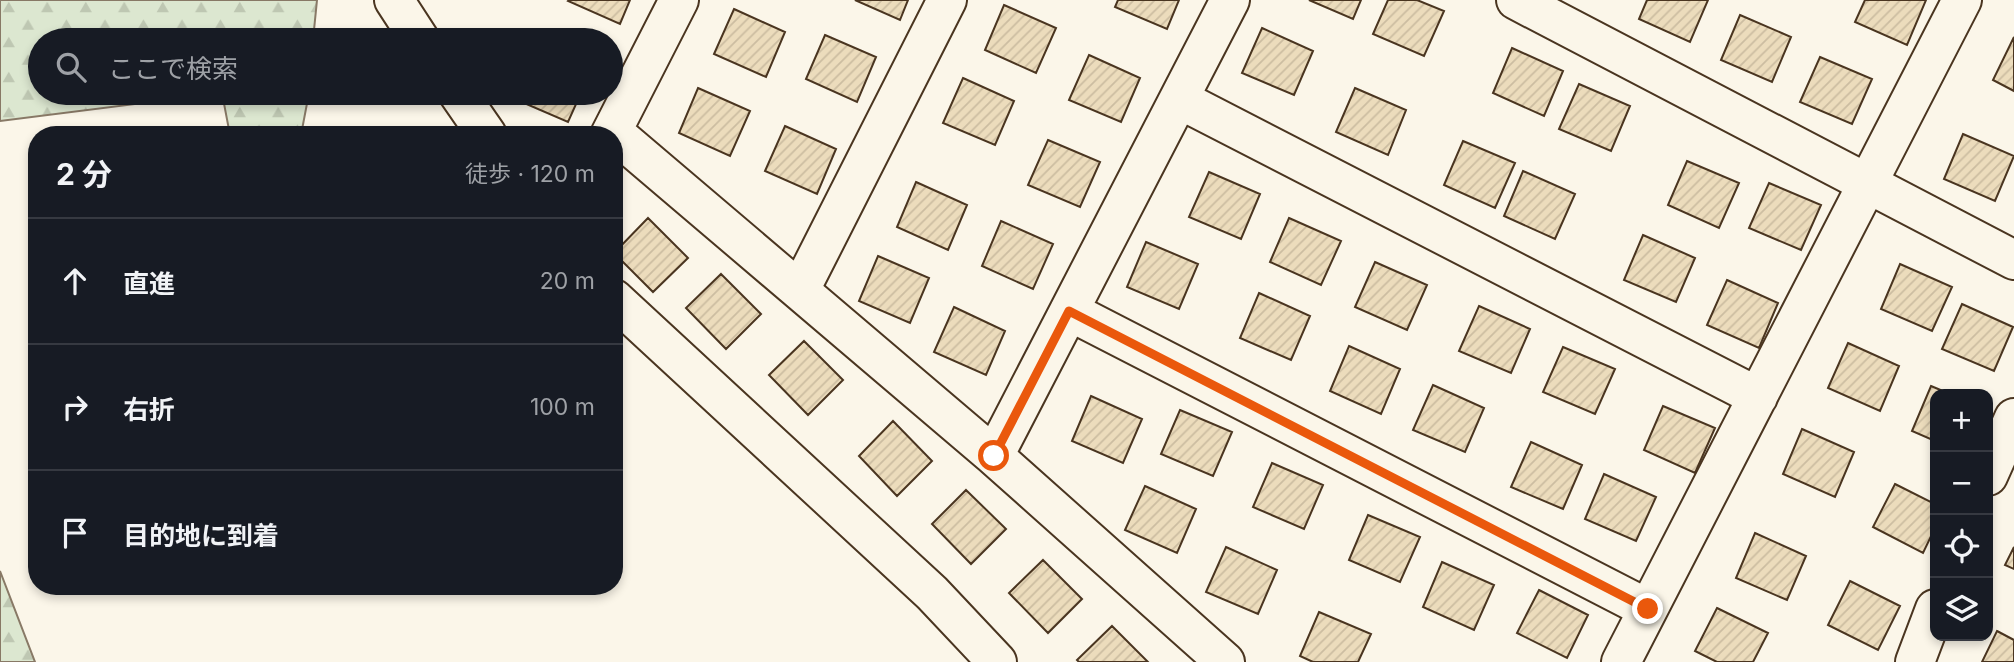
<!DOCTYPE html>
<html lang="ja">
<head>
<meta charset="utf-8">
<style>
  :root { --surface:#171b24; --page:#242831; --text:#f1f3f6; --muted:#9ea1a6; --line:#363941 }
  body { margin:0; font-family:Inter,"Noto Sans JP",sans-serif; background:var(--page); color:var(--text) }
  .controls { position:absolute; right:21px; bottom:21px; display:grid; overflow:hidden; border-radius:14px; box-shadow:0 4px 10px #0003 }
  .controls button { width:63px; height:63px; display:grid; place-items:center; padding:0; border:0; border-bottom:2px solid var(--line); background:var(--surface); color:var(--text); font:35px sans-serif }
  .stop { position:absolute; width:21px; height:21px; margin:-16px; border:5px solid #ea580c; border-radius:50%; background:#fff }
  .stop.end { background:#ea580c; border-color:#fff; box-shadow:0 2px 7px #0008 }
  .list { margin:0; padding:0; list-style:none }
  h2 { display:flex; justify-content:space-between; align-items:center; height:91px; margin:0; padding:0 28px; font-size:30px }
  h2 small { font-size:23px; font-weight:400; color:var(--muted) }
  .list li { display:grid; grid-template-columns:46px 1fr auto; gap:21px; align-items:center; box-sizing:border-box; height:126px; padding:0 28px; border-top:2px solid var(--line) }
  .list b { display:block; font-size:26px; white-space:nowrap }
  .list em { font-size:23px; font-style:normal; color:var(--muted) }
  .icon { flex:none; width:38px; height:38px; fill:none; stroke:currentColor; stroke-width:2; stroke-linecap:round; stroke-linejoin:round }
  .map { position:relative; flex:none; width:2014px; height:662px; overflow:hidden }
  .search { position:absolute; background:var(--surface); box-shadow:0 4px 10px #0003; left:28px; top:28px; width:595px; height:77px; display:flex; align-items:center; gap:18px; box-sizing:border-box; padding:0 24px; border-radius:38px; color:var(--muted); font-size:26px }
  .panel { position:absolute; background:var(--surface); box-shadow:0 4px 10px #0003; left:28px; top:126px; width:595px; height:469px; border-radius:28px }
  .map>svg:first-child { display:block }
  .forest { fill:url(#forest-firs); stroke:#887966; stroke-width:2 }
  .building { fill:url(#building-hatch); stroke:#4a3520; stroke-width:2 }
  .lines { fill:none; stroke-linecap:round; stroke-linejoin:round }
  .minor-casing { stroke:#4a3520; stroke-width:42 }
  .minor { stroke:#fbf6e9; stroke-width:38 }
  .route { stroke:#ea580c; stroke-width:9 }
</style>
</head>
<body>
<div class="map">
<svg width="2014" height="662" viewBox="0 0 2014 662">
  <defs>
    <pattern id="forest-firs" width="22" height="20" patternUnits="userSpaceOnUse" patternTransform="scale(1.75)"><rect width="22" height="20" fill="#dce7d0"/><path d="M5 1l3.5 6h-7zM16 11l3.5 6h-7z" fill="#bec7b2"/></pattern>
    <pattern id="building-hatch" width="6" height="6" patternUnits="userSpaceOnUse" patternTransform="scale(1.75)"><rect width="6" height="6" fill="#ecdcbc"/><path d="M-1 1l2-2M0 6l6-6M5 7l2-2" fill="none" stroke="#ccbda1"/></pattern>
  </defs>
  <rect width="100%" height="100%" fill="#fbf6e9"/>
  <path class="forest" d="M 0,0 L 317,0 L 313,40 L 40,40 L 40,93 L 309,93 L 301,135 L 230,135 L 222,93 L 0,121 Z
    M 0,571 L 35,662 L 0,662 Z"/>
  <path class="building" d="M 569,0 L 630,0 L 620,24 L 568,1 Z
    M 855,0 L 908,0 L 900,20 Z
    M 1118,0 L 1179,0 L 1167,29 L 1115,7 Z
    M 1309,0 L 1361,0 L 1353,19 Z
    M 1388,0 L 1417,0 L 1444,11 L 1424,56 L 1373,34 Z
    M 1647,0 L 1708,0 L 1690,42 L 1639,19 Z
    M 1865,0 L 1926,0 L 1907,45 L 1855,22 Z
    M 1004,5 L 1056,28 L 1036,73 L 985,50 Z
    M 734,9 L 785,32 L 766,77 L 714,54 Z
    M 1740,15 L 1791,37 L 1772,82 L 1721,60 Z
    M 1262,28 L 1313,51 L 1294,95 L 1242,73 Z
    M 825,35 L 876,57 L 857,102 L 806,79 Z
    M 2014,37 L 2014,91 L 1993,80 Z
    M 1512,48 L 1563,71 L 1544,116 L 1493,93 Z
    M 1089,55 L 1140,78 L 1121,122 L 1069,100 Z
    M 1820,57 L 1872,79 L 1852,124 L 1800,102 Z
    M 963,78 L 1014,101 L 995,145 L 943,123 Z
    M 1579,84 L 1630,106 L 1611,151 L 1559,129 Z
    M 698,88 L 750,111 L 730,156 L 679,133 Z
    M 1355,88 L 1406,110 L 1388,155 L 1336,132 Z
    M 520,93 L 581,93 L 568,122 L 517,100 Z
    M 785,126 L 836,149 L 817,194 L 765,171 Z
    M 1963,134 L 2014,156 L 1995,201 L 1944,179 Z
    M 1048,140 L 1100,162 L 1080,207 L 1028,185 Z
    M 1463,141 L 1515,163 L 1495,208 L 1444,185 Z
    M 1687,161 L 1739,183 L 1719,228 L 1668,205 Z
    M 1523,171 L 1575,194 L 1555,239 L 1504,216 Z
    M 1209,172 L 1260,194 L 1241,239 L 1189,217 Z
    M 916,182 L 967,205 L 948,250 L 897,227 Z
    M 1769,183 L 1821,205 L 1801,250 L 1749,228 Z
    M 648,218 L 688,258 L 653,292 L 614,253 Z
    M 1289,218 L 1341,241 L 1321,285 L 1270,262 Z
    M 1001,221 L 1053,244 L 1033,289 L 982,266 Z
    M 1643,235 L 1695,258 L 1676,302 L 1624,280 Z
    M 1146,242 L 1198,264 L 1179,309 L 1127,287 Z
    M 878,256 L 929,278 L 910,323 L 859,301 Z
    M 1375,262 L 1427,285 L 1407,330 L 1355,307 Z
    M 1900,264 L 1952,287 L 1932,331 L 1881,309 Z
    M 721,274 L 761,314 L 726,349 L 686,308 Z
    M 1727,280 L 1778,303 L 1759,348 L 1707,325 Z
    M 1259,293 L 1310,316 L 1291,360 L 1240,338 Z
    M 1962,304 L 2013,327 L 1994,371 L 1942,349 Z
    M 1479,306 L 1530,329 L 1511,373 L 1459,351 Z
    M 954,307 L 1005,331 L 986,375 L 934,352 Z
    M 804,341 L 843,380 L 808,415 L 769,375 Z
    M 1848,343 L 1899,366 L 1880,411 L 1828,388 Z
    M 1349,346 L 1400,369 L 1381,414 L 1330,391 Z
    M 1563,347 L 1615,369 L 1595,414 L 1543,392 Z
    M 1433,385 L 1484,408 L 1465,452 L 1413,430 Z
    M 1931,386 L 1950,394 L 1935,394 L 1935,441 L 1912,431 Z
    M 1091,396 L 1142,419 L 1123,463 L 1072,441 Z
    M 1663,406 L 1715,428 L 1695,473 L 1644,450 Z
    M 1180,410 L 1232,432 L 1213,476 L 1161,454 Z
    M 893,421 L 932,461 L 897,496 L 859,456 Z
    M 1802,429 L 1854,452 L 1835,497 L 1783,474 Z
    M 1531,442 L 1582,465 L 1563,509 L 1511,487 Z
    M 1272,463 L 1323,485 L 1304,529 L 1253,507 Z
    M 1604,474 L 1656,497 L 1636,541 L 1585,519 Z
    M 1895,484 L 1935,504 L 1935,528 L 1923,553 L 1873,527 Z
    M 1145,486 L 1196,509 L 1177,553 L 1125,530 Z
    M 966,490 L 1006,529 L 971,564 L 932,524 Z
    M 1368,515 L 1420,537 L 1400,582 L 1349,560 Z
    M 1755,533 L 1806,556 L 1787,600 L 1736,578 Z
    M 1226,547 L 1277,570 L 1258,614 L 1206,592 Z
    M 2014,547 L 2014,569 L 2005,565 Z
    M 1043,560 L 1082,599 L 1048,633 L 1009,593 Z
    M 1442,562 L 1494,585 L 1474,630 L 1423,607 Z
    M 1850,581 L 1900,606 L 1878,650 L 1828,625 Z
    M 1539,590 L 1588,615 L 1567,658 L 1517,633 Z
    M 1717,608 L 1768,633 L 1753,662 L 1717,662 L 1695,651 Z
    M 1319,612 L 1371,634 L 1358,662 L 1313,662 L 1300,656 Z
    M 1112,626 L 1148,662 L 1079,662 L 1077,660 Z
    M 1997,631 L 2014,640 L 2014,662 L 1982,662 Z"/>
  <g class="lines">
    <g class="minor-casing">
      <path id="minor" d="M 394,0 L 420,40
        M 1516,0 L 2014,260
        M 458,93 L 487,135
        M 1179,99 L 1758,397
        M 612,131 L 994,456 L 1225,662
        M 610,135 L 679,0
        M 800,290 L 947,0
        M 614,299 L 932,593 L 997,662
        M 1069,311 L 1648,609
        M 994,456 L 1230,0
        M 1988,476 L 2014,418
        M 1621,662 L 1962,0
        M 1915,662 L 1935,609"/>
    </g>
    <use href="#minor" class="minor"/>
  </g>
  <g class="lines">
    <path class="route" d="M 994,456 L 1069,311 L 1648,609"/>
  </g>
</svg>
<div class="controls">
<button>+</button>
<button>−</button>
<button><svg class="icon" aria-label="locate" viewBox="0 0 24 24"><circle cx="12" cy="12" r="6"/><path d="M12 2v4M12 18v4M2 12h4M18 12h4"/></svg></button>
<button><svg class="icon" aria-label="layers" viewBox="0 0 24 24"><path d="M12 4l9 5-9 5-9-5zM3 14l9 5 9-5"/></svg></button>
</div>
<div class="stop" style="left:994px;top:456px"></div>
<div class="stop end" style="left:1648px;top:609px"></div>
<div class="search"><svg class="icon" aria-label="search" viewBox="0 0 24 24"><circle cx="10" cy="10" r="6"/><path d="M15 15l6 6"/></svg>ここで検索</div>
<section class="panel">
<h2>2 分<small>徒歩 · 120 m</small></h2>
<ul class="list">
<li><svg class="icon" aria-label="ahead" viewBox="0 0 24 24"><path d="M12 20V5M6 11l6-6 6 6"/></svg><div><b>直進</b></div><em>20 m</em></li>
<li><svg class="icon" aria-label="right" viewBox="0 0 24 24"><path d="M7 20v-9h11M14 6l5 5-5 5"/></svg><div><b>右折</b></div><em>100 m</em></li>
<li><svg class="icon" aria-label="arrive" viewBox="0 0 24 24"><path d="M6 21V4h12l-3 4 3 4H6"/></svg><div><b>目的地に到着</b></div></li>
</ul>
</section>
</div>
</body>
</html>
